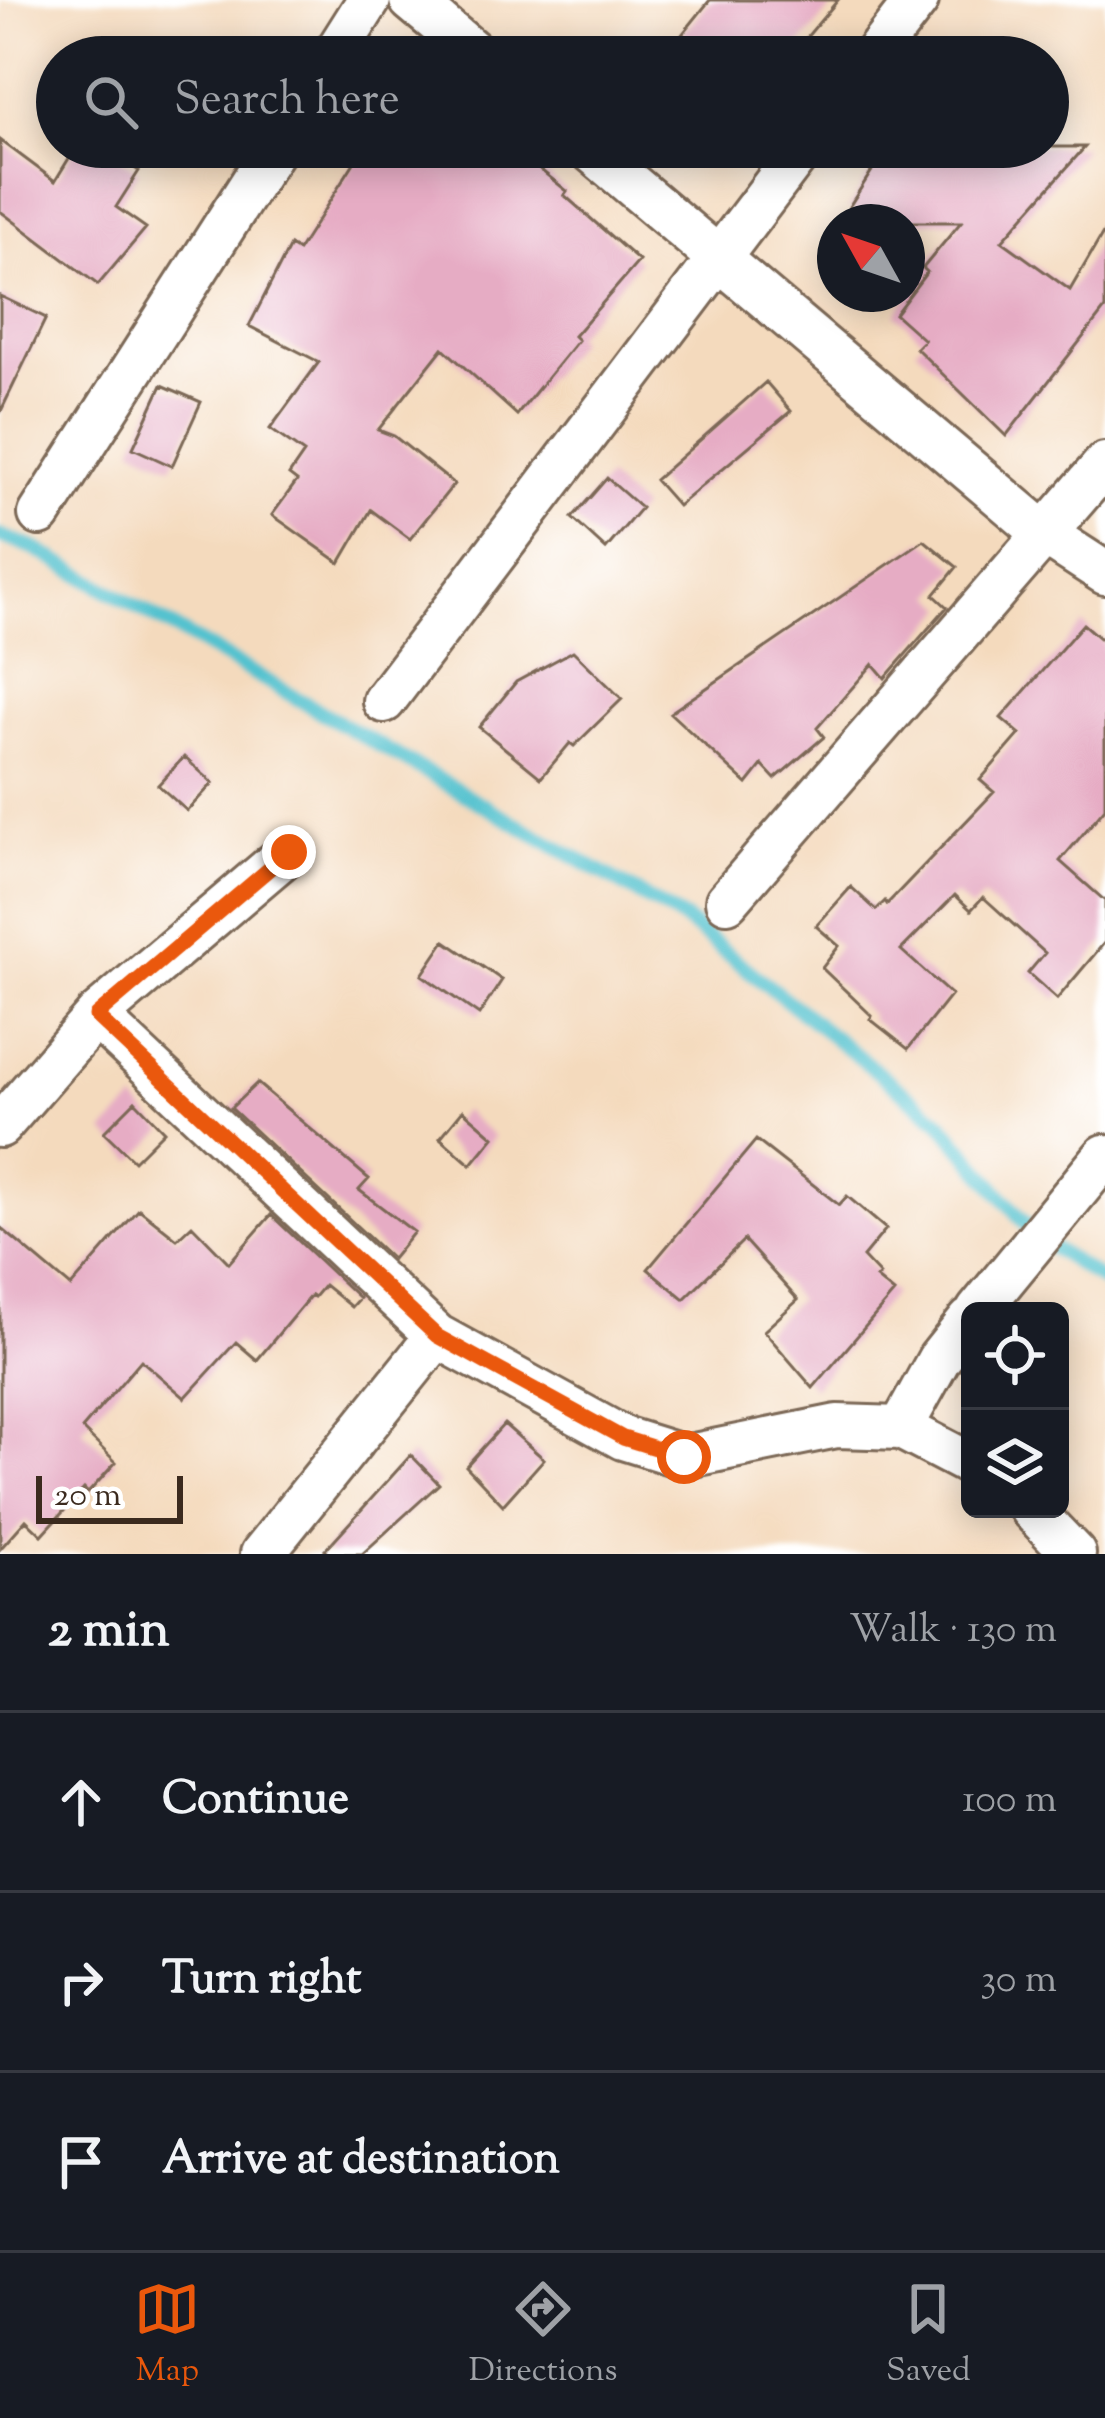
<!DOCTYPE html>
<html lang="en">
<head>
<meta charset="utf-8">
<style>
  :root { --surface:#171b24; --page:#20242c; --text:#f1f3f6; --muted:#9ea1a6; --line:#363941; --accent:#ea580c }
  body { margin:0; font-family:"Sorts Mill Goudy",serif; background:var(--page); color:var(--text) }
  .controls { position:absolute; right:36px; bottom:36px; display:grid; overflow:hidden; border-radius:18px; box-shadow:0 6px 30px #0003 }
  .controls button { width:108px; height:108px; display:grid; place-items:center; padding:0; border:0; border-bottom:3px solid var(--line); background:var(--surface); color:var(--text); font:60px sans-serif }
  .compass { position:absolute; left:817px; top:204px; width:108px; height:108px; border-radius:50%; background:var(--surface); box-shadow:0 6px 30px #0003; rotate:310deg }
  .scale { position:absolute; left:36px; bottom:30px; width:147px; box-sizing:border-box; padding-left:12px; border:6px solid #3b2a1e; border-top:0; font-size:33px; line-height:42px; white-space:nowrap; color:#3b2a1e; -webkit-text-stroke:9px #fff; paint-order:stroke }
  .stop { position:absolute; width:36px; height:36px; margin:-27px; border:9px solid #ea580c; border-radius:50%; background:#fff }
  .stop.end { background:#ea580c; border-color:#fff; box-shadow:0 3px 12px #0008 }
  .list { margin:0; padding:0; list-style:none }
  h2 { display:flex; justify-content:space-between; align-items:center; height:156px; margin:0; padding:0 48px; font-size:51px }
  h2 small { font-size:39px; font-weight:400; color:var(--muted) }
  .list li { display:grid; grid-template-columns:78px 1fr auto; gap:36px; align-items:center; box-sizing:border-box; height:180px; padding:0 48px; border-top:3px solid var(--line) }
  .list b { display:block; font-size:45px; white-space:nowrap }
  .list em { font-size:39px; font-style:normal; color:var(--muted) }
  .icon { flex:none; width:66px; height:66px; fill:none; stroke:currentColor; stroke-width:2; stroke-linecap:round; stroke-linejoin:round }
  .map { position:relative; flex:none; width:1105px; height:1554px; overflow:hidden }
  .search { position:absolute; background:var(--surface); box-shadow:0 6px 30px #0003; left:36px; right:36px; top:36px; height:132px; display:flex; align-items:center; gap:30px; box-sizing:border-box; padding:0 42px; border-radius:66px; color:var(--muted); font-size:45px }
  .sheet { height:696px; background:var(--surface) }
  nav { display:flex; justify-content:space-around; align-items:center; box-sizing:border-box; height:168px; border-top:3px solid var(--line); background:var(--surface); font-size:33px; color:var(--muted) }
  nav a { display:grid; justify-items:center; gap:6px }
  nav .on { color:var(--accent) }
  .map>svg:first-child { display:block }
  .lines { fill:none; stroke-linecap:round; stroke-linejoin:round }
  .stream { stroke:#55c2cf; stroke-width:15 }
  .building { fill:#e6acc4 }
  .minor-casing { stroke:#7c6856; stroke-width:48 }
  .minor { stroke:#fff; stroke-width:42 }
  .route { stroke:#ea580c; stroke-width:15 }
</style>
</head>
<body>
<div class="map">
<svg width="1105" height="1554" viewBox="0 0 1105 1554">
  <rect width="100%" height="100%" fill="#fff"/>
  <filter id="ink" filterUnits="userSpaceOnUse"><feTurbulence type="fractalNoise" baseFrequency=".00833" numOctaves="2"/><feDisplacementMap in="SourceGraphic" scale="24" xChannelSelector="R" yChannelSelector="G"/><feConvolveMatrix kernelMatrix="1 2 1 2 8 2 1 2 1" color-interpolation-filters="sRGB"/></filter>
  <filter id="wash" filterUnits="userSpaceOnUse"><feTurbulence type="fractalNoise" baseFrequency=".004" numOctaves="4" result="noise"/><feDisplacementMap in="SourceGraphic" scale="48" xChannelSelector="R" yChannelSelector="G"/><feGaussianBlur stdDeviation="2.7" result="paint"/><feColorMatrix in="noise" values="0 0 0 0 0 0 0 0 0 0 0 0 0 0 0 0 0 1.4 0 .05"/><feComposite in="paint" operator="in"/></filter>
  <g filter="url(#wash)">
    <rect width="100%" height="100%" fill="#f4dabd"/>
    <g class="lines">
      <path class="stream" d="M 0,536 L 34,548 L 686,921 L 940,1121 L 1037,1238 L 1105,1282"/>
    </g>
    <g id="blocks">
      <path class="building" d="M 710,0 L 838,0 L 790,57 L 664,57 Z
        M 0,140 L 55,181 L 76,147 L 101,147 L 139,171 L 116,207 L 146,228 L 98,285 L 0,211 Z
        M 364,147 L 512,147 L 567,191 L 564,195 L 639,261 L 574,336 L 578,340 L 517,415 L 443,348 L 378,430 L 394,436 L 454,484 L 410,539 L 371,510 L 340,563 L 272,515 L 297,481 L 289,475 L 304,453 L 270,429 L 319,362 L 249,326 L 290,246 L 298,251 Z
        M 887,147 L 1085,147 L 1002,241 L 1070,290 L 1105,230 L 1105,309 L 1006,436 L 916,348 L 924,340 L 895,314 L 927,272 L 923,268 L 961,222 L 868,222 L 849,207 Z
        M 0,296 L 46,318 L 0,413 Z
        M 766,382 L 791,411 L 678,506 L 655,480 Z
        M 162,385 L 201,402 L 172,466 L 133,448 Z
        M 607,478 L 641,508 L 606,549 L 572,518 Z
        M 924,540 L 957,567 L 934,595 L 947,607 L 885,678 L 873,664 L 817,728 L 824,737 L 775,779 L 762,765 L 747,784 L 670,713 Z
        M 1083,624 L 1105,643 L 1105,808 L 1060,861 L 1105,901 L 1105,942 L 1057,999 L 1028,973 L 1045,953 L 983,897 L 971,910 L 955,895 L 901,950 L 951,995 L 908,1049 L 870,1019 L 872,1016 L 822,968 L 839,946 L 816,926 L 851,887 L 876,910 L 885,901 L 887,904 L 994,792 L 980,780 L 1020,734 L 1001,718 Z
        M 573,651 L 622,699 L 574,746 L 570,743 L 541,778 L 479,727 L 516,682 Z
        M 184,757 L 213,783 L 187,811 L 158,785 Z
        M 445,941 L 502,980 L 479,1015 L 422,975 Z
        M 257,1083 L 369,1179 L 359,1190 L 414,1232 L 392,1259 L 231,1108 Z
        M 135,1101 L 164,1131 L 134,1161 L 104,1132 Z
        M 463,1110 L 494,1137 L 471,1165 L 440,1138 Z
        M 756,1140 L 839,1205 L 847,1196 L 886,1229 L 863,1257 L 880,1275 L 876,1278 L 894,1293 L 813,1388 L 764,1331 L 798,1300 L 744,1240 L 684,1299 L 648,1269 Z
        M 139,1209 L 177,1239 L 192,1225 L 229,1263 L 271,1215 L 359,1298 L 351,1307 L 324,1285 L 314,1297 L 311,1295 L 257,1360 L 236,1342 L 185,1398 L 141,1360 L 82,1429 L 116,1462 L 88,1493 L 84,1489 L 42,1535 L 26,1520 L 0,1549 L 0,1227 L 71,1287 Z
        M 504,1424 L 544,1459 L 503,1505 L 466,1466 Z
        M 411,1455 L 439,1484 L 362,1554 L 329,1554 L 325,1550 Z"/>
    </g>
  </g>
  <g filter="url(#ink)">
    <use href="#blocks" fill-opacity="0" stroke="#7c6856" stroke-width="3"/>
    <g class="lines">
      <g class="minor-casing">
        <path id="minor" d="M 411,0 L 479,57
          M 333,57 L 369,0
          M 873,57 L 917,0
          M 587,147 L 1045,534 L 1105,573
          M 40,514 L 275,147
          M 384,701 L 803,147
          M 727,901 L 1105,464
          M 96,1016 L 437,1336 L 623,1438 L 684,1457 L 837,1426 L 901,1428 L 970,1464
          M 0,1126 L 96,1016 L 289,852
          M 978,1311 L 1105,1156
          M 901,1428 L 939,1359 L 970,1320
          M 1031,1509 L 1074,1554
          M 262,1554 L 437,1336"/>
      </g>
      <use href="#minor" class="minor"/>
    </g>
  </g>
  <g class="lines" filter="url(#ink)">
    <path class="route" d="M 289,852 L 96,1016 L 437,1336 L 623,1438 L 684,1457"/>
  </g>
</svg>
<div class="controls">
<button><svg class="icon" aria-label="locate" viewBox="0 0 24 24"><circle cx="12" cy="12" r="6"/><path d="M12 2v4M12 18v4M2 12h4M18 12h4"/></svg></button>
<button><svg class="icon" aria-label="layers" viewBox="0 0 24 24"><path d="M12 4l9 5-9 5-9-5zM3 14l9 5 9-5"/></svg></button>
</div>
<svg class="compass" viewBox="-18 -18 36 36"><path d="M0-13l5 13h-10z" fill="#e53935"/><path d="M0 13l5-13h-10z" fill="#9ea1a6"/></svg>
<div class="scale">20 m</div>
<div class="stop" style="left:684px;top:1457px"></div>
<div class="stop end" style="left:289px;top:852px"></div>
<div class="search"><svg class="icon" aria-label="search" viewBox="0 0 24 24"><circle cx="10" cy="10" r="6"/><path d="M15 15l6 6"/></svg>Search here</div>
</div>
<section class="sheet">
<h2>2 min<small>Walk · 130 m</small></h2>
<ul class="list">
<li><svg class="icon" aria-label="ahead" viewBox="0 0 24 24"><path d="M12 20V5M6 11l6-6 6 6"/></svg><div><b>Continue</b></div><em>100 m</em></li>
<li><svg class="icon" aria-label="right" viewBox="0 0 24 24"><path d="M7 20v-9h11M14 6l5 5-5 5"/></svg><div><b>Turn right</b></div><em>30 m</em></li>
<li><svg class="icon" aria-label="arrive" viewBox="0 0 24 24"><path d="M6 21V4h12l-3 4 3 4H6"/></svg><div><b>Arrive at destination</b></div></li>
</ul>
</section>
<nav>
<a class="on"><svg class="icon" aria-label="map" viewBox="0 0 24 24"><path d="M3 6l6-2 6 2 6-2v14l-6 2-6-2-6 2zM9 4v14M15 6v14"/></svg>Map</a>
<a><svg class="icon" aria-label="directions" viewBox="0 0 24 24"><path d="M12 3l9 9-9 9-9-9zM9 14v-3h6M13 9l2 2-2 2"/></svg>Directions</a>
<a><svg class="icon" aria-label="saved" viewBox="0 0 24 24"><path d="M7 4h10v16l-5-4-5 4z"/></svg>Saved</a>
</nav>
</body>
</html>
